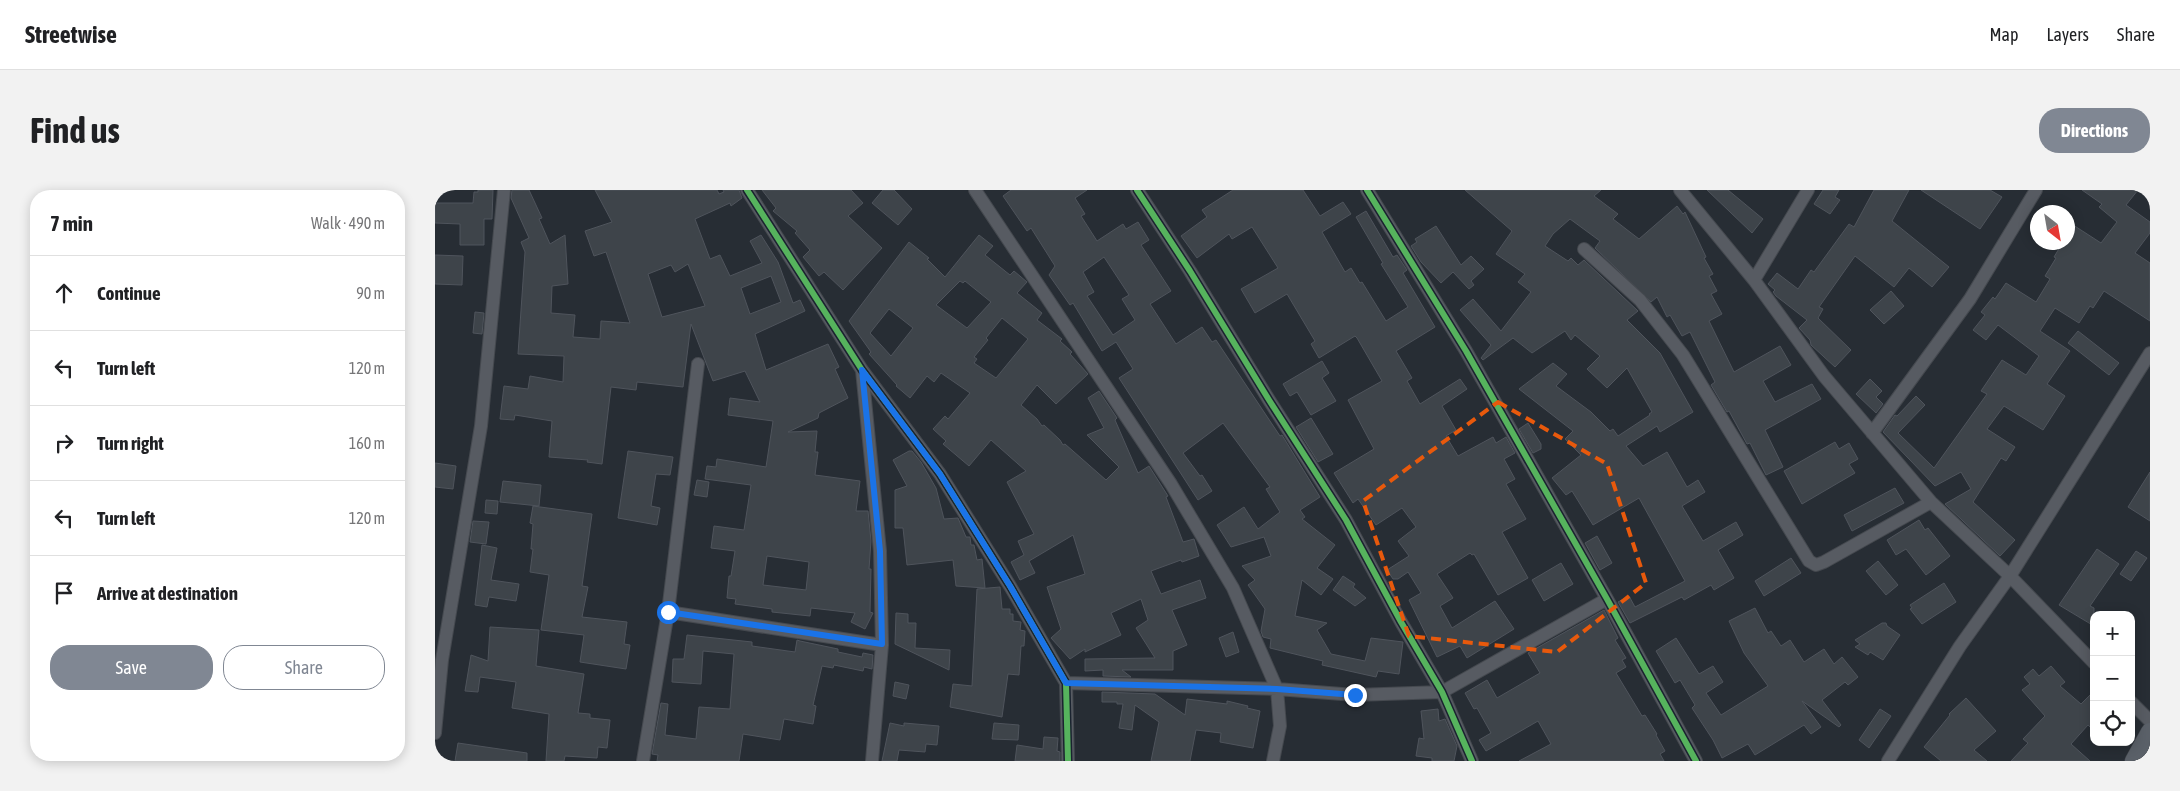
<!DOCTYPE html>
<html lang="en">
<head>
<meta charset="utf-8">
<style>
  :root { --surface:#fff; --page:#f2f2f2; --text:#202124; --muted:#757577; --line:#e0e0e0; --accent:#808793 }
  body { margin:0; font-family:"Asap Condensed",sans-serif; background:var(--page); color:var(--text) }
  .controls { position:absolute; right:15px; bottom:15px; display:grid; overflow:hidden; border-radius:10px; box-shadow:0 2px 12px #0003 }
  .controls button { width:45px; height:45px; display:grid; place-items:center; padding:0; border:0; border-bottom:1px solid var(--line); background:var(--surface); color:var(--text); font:25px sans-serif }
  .compass { position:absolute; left:1595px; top:15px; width:45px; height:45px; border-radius:50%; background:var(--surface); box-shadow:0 2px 12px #0003; rotate:149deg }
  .stop { position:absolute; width:15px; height:15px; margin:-11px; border:4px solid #1a73e8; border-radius:50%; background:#fff }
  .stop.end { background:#1a73e8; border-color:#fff; box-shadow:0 1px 5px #0008 }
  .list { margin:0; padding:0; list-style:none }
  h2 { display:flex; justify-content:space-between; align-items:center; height:65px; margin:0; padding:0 20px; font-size:21px }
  h2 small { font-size:16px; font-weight:400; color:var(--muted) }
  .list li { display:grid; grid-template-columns:32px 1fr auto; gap:15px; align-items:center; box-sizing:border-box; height:75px; padding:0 20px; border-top:1px solid var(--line) }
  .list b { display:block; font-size:19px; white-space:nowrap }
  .list em { font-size:16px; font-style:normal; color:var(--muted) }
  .actions { display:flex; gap:10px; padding:15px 20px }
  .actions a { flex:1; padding:11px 0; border:1px solid var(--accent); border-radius:20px; text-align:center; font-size:18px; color:var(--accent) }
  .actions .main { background:var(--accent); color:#fff }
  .icon { flex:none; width:28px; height:28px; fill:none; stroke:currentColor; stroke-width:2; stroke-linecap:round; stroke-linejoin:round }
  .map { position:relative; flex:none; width:1715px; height:571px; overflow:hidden; border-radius:20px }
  header { display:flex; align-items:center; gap:30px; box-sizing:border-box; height:70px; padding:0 25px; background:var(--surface); border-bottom:1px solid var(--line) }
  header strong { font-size:24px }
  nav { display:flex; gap:28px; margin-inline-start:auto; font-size:18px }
  .intro { display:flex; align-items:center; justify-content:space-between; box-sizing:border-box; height:120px; padding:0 30px }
  h1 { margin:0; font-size:35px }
  .button { padding:12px 22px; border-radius:20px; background:var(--accent); color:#fff; font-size:18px; font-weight:700 }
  main { display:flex; gap:30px; padding:0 30px }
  aside { flex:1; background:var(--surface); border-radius:20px; box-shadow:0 2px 12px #0003 }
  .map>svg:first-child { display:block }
  .building { fill:#3e444a; stroke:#4f545c; fill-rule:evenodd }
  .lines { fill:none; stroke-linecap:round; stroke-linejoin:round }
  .street-casing { stroke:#45494f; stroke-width:14 }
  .secondary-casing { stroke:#45494f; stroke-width:19 }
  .street { stroke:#575b62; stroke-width:12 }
  .secondary { stroke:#5a6068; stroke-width:18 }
  .cycleway-casing { stroke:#1a232f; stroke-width:9 }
  .cycleway { stroke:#56b35d; stroke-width:6 }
  .route { stroke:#1a73e8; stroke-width:6 }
  .marked { fill:none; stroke:#e8590c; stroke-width:4; stroke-dasharray:10 6; stroke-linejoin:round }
</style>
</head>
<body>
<header>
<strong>Streetwise</strong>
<nav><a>Map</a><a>Layers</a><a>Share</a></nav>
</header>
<div class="intro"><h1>Find us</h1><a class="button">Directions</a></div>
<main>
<aside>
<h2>7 min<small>Walk · 490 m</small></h2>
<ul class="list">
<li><svg class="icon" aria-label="ahead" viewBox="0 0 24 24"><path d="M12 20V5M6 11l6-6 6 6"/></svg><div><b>Continue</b></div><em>90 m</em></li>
<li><svg class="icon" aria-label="left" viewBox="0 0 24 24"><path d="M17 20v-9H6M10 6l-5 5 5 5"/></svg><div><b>Turn left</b></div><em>120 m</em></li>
<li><svg class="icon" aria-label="right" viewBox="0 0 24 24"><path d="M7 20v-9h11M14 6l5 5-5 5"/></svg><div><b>Turn right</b></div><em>160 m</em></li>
<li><svg class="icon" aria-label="left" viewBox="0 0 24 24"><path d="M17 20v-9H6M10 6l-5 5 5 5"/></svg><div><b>Turn left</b></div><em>120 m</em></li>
<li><svg class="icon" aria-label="arrive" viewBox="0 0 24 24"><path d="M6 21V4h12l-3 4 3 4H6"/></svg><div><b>Arrive at destination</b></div></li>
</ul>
<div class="actions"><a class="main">Save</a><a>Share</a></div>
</aside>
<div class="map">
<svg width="1715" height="571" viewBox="0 0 1715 571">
  <rect width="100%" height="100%" fill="#272d34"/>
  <path class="building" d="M 43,0 L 58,0 L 57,29 L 49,29 L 49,55 L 25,55 L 25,34 L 0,33 L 0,13 L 38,13 L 39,2 L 43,2 Z
    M 77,0 L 94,0 L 107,28 L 104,29 L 115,54 L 130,45 L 133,94 L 117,96 L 116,123 L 140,125 L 138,147 L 165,149 L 166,131 L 195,133 L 171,62 L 159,66 L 150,41 L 177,32 L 160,0 L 282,0 L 284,4 L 289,2 L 288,0 L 304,0 L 307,8 L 296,16 L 295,13 L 260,29 L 275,69 L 285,65 L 295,86 L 327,73 L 315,51 L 326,45 L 343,72 L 358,113 L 365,110 L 370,121 L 320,144 L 331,180 L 393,154 L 404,177 L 400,179 L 413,208 L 384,223 L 383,228 L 353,242 L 382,241 L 380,262 L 383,262 L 380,285 L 425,291 L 421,321 L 433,321 L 436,351 L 434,379 L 436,379 L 435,422 L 438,423 L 430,439 L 416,432 L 420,423 L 376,418 L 375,426 L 337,422 L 337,419 L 300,414 L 301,409 L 292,408 L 294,386 L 296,386 L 300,361 L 276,358 L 279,336 L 309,340 L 316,295 L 270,289 L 272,276 L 281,277 L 282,269 L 331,277 L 338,231 L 293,225 L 295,208 L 325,212 L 310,181 L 278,191 L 256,134 L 248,197 L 202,192 L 201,200 L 176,197 L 167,274 L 152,272 L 153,270 L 114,267 L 117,231 L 80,225 L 79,230 L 65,229 L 69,196 L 93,199 L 95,186 L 128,192 L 129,166 L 83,164 L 90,62 L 86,52 L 94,48 L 76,8 ZM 253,74 L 270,116 L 227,127 L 213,84 L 236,75 L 240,82 ZM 336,86 L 346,112 L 315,124 L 306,98 ZM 332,366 L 374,372 L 371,400 L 328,395 Z
    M 327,0 L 416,0 L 428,13 L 413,26 L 447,58 L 408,100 L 389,82 L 384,86 L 368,67 L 375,60 L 360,43 L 362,41 L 338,21 L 341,18 Z
    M 448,0 L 459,0 L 477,19 L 463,35 L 437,13 Z
    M 576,0 L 652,0 L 640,8 L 650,24 L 646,26 L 662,51 L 688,34 L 691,39 L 703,32 L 714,50 L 706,55 L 736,101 L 715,114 L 741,154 L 767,137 L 777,152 L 781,150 L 845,246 L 847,245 L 885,307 L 865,320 L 870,327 L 867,329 L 900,355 L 882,378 L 898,389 L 886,405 L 867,390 L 860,426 L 892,433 L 882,440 L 896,464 L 930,471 L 936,448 L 968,452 L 964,484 L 943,481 L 941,487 L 887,475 L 888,471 L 835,458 L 836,449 L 828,447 L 826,441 L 830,419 L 813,395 L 820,390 L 807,376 L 836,366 L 829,347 L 796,357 L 782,335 L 809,317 L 823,339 L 845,322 L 831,299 L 835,297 L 788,233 L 748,263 L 765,286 L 767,285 L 777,301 L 763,310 L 684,188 L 698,179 L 681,152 L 667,161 L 638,113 L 635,115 L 614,85 L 620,76 L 596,38 L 592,41 L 568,6 ZM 669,67 L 694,105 L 687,109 L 700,130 L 678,145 L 652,106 L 659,102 L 648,82 Z
    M 798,0 L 868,0 L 885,26 L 908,12 L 916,24 L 887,42 L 910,82 L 916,78 L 925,93 L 927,92 L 951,131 L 973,117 L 946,74 L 948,73 L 921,27 L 931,21 L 958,67 L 962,65 L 972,80 L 968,83 L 1000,137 L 961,161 L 977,188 L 972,191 L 985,214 L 1025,189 L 1032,199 L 1007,216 L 1021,240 L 1011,246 L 1023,266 L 1058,247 L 1061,253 L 1071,247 L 1080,263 L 1069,269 L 1080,289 L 1071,294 L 1091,329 L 1067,342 L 1093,388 L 1063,405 L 1039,364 L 1037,365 L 1035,363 L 1002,384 L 1018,408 L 1005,416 L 1017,438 L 1060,411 L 1079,439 L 1032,468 L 1025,456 L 1002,467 L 974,410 L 986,403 L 973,382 L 963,389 L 958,389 L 952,380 L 974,366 L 963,351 L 981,337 L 967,318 L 941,335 L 923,309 L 918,313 L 899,283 L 939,259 L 913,210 L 947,191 L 922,148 L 920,146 L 884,168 L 876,154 L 880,151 L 852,104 L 820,123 L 806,99 L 843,78 L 817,37 L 797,49 L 794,44 L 762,68 L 746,46 L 772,27 L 767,20 Z
    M 1030,0 L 1166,0 L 1159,6 L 1183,24 L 1178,29 L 1204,49 L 1242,16 L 1248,24 L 1250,22 L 1271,67 L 1269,68 L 1278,84 L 1274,86 L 1282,101 L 1276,104 L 1287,124 L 1274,131 L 1299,182 L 1345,156 L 1356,175 L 1328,191 L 1340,212 L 1377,194 L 1386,209 L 1330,240 L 1348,277 L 1331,285 L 1315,253 L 1312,254 L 1294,221 L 1292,222 L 1276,195 L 1280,192 L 1255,142 L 1247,146 L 1235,125 L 1232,127 L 1222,107 L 1216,112 L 1160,58 L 1165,51 L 1135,29 L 1118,44 L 1110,56 L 1133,71 L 1136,68 L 1143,75 L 1149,70 L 1203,121 L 1192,130 L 1225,163 L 1258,222 L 1225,242 L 1222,236 L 1191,256 L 1208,276 L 1232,262 L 1252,297 L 1263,290 L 1270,302 L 1247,316 L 1268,351 L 1301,332 L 1308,345 L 1283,360 L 1299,388 L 1279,400 L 1276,395 L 1249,410 L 1247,407 L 1195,433 L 1183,412 L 1194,406 L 1200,417 L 1250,391 L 1204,308 L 1158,335 L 1137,301 L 1131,305 L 1117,288 L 1146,265 L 1130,249 L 1138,241 L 1084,199 L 1118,173 L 1132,184 L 1121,196 L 1156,222 L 1175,241 L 1178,239 L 1183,246 L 1215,225 L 1214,224 L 1217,222 L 1192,178 L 1172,198 L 1152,179 L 1165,166 L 1140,145 L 1136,150 L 1130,141 L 1097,163 L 1078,148 L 1048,170 L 1046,168 L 1056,155 L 1025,120 L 1038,109 L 1066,141 L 1096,102 L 1083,92 L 1090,84 L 1061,64 L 1077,41 Z
    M 1272,0 L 1293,0 L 1328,29 L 1317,43 Z
    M 1388,0 L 1404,0 L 1400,7 L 1405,10 L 1395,24 L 1379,14 Z
    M 1439,0 L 1474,0 L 1457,31 L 1514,77 L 1497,97 L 1474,78 L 1459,97 L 1420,66 L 1384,117 L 1388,119 L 1383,128 L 1416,160 L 1400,177 L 1376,155 L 1375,150 L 1364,138 L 1372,130 L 1341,106 L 1338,102 L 1340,100 L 1333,94 L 1342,83 L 1363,99 L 1376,80 L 1379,82 L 1414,34 L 1419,37 Z
    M 1486,0 L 1555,0 L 1567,7 L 1545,39 Z
    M 1647,0 L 1703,0 L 1691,15 L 1715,32 L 1715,43 L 1700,63 L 1715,73 L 1715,131 L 1669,101 L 1658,118 L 1655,116 L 1644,133 L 1620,118 L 1605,141 L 1635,161 L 1612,194 L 1630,206 L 1608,240 L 1569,216 L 1552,239 L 1580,257 L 1571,271 L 1566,268 L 1538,312 L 1580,350 L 1565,366 L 1510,314 L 1536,299 L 1526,282 L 1500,296 L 1448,242 L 1460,225 L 1462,226 L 1481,206 L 1490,215 L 1463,243 L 1499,278 L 1552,204 L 1546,201 L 1567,170 L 1591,185 L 1604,166 L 1563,135 L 1551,150 L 1538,140 L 1550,125 L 1546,122 L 1558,107 L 1560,109 L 1571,93 L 1601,112 L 1615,89 L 1610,86 L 1621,68 L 1619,67 L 1628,52 L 1632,52 L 1632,31 L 1666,53 L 1682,32 L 1664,17 L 1667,14 Z
    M 1001,36 L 1026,75 L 1036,66 L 1049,79 L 1036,91 L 1039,95 L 1034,99 L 1018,82 L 1006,93 L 986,72 L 976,56 L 982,52 L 980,49 Z
    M 544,45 L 558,56 L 550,65 L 575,85 L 579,81 L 592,92 L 582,103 L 607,123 L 602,130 L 627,149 L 625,151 L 637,162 L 635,164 L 653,184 L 621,214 L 602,195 L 586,215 L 602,229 L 607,236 L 609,235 L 625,250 L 628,255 L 630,254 L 671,290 L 684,277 L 652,245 L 669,238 L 653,208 L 664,201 L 682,228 L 680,230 L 703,283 L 714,276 L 733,306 L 731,307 L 748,352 L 759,349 L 764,366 L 747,372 L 746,370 L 716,381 L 726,404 L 765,390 L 771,408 L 737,420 L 752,455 L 738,461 L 738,480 L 687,480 L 696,487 L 668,486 L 668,480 L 650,481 L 650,469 L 720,468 L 701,438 L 713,430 L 706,409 L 676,423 L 686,445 L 650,462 L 650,459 L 635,469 L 616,448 L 626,439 L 612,397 L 650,384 L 638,345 L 594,371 L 600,383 L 585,390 L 576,372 L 589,365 L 583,351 L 599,344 L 572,292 L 591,281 L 556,250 L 534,276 L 508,254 L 511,251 L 498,239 L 510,226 L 513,229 L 535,203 L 506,183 L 499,192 L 492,186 L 475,208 L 461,196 L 462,195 L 434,164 L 436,162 L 414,131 L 474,52 L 494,68 L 492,69 L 510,87 ZM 525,91 L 528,93 L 530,91 L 556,112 L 532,138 L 501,115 ZM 454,119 L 478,138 L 456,166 L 435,143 ZM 567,128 L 593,149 L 561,188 L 539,173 L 542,169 L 539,167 L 553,150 L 551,148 Z
    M 0,65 L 28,66 L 27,95 L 0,94 Z
    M 1456,101 L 1469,116 L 1449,134 L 1435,120 Z
    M 40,122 L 49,123 L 47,144 L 38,143 Z
    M 1643,141 L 1684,173 L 1674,185 L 1633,153 Z
    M 887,171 L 894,183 L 887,188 L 901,211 L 876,225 L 862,202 L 855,206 L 848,194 Z
    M 1435,189 L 1447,201 L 1441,207 L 1448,214 L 1441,223 L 1421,204 Z
    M 876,228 L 898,264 L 883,272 L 861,237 Z
    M 1093,233 L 1106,254 L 1106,259 L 1098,263 L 1084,239 Z
    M 1400,252 L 1404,259 L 1414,253 L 1423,269 L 1414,274 L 1420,283 L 1367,314 L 1349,281 Z
    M 193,261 L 238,267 L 235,285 L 221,284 L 216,316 L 225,318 L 222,335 L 183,328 Z
    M 474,261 L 477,261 L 486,272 L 501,298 L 509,329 L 523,328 L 531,347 L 535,347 L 536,355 L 539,355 L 542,370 L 547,369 L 550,398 L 521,396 L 518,370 L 472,375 L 468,338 L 460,338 L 460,300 L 472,296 L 458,270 Z
    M 0,273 L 21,276 L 18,299 L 0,297 Z
    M 1715,282 L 1715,331 L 1693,317 Z
    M 262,290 L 274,292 L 272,307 L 259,305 Z
    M 68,291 L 106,295 L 104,316 L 65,312 Z
    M 1460,298 L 1469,313 L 1417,341 L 1409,325 Z
    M 51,310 L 63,311 L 62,324 L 50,323 Z
    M 98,316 L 157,324 L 147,396 L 153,397 L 147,427 L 192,432 L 189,454 L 195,455 L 191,479 L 145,472 L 149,445 L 106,440 L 114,385 L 95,382 L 98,359 L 96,359 L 98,334 L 95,333 Z
    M 1484,330 L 1490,340 L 1493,338 L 1515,366 L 1491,385 L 1471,359 L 1461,365 L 1452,350 Z
    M 38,331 L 54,332 L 51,354 L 35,352 Z
    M 1162,346 L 1177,373 L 1165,380 L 1150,353 Z
    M 47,355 L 62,358 L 56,390 L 84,394 L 81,411 L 54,407 L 52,417 L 40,415 Z
    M 1662,359 L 1684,374 L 1655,416 L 1659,418 L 1659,436 L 1624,415 Z
    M 1701,361 L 1712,368 L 1696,391 L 1685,384 Z
    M 1356,368 L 1366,383 L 1329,406 L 1320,391 Z
    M 1443,371 L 1463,395 L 1451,405 L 1431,381 Z
    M 1126,373 L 1138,394 L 1109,411 L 1097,390 Z
    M 908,386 L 920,394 L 918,397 L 931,408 L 920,416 L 898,400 Z
    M 1509,393 L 1521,412 L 1487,434 L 1475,419 L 1477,418 L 1475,415 Z
    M 565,397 L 567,419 L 575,419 L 575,424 L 578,424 L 578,431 L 586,432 L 585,440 L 590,441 L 589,456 L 586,456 L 584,485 L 573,484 L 567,527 L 515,517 L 518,494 L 537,496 L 542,399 Z
    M 1320,418 L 1333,443 L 1336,441 L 1346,456 L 1355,450 L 1369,472 L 1389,459 L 1399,474 L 1407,467 L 1423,487 L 1413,495 L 1410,492 L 1387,510 L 1406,535 L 1404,537 L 1367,511 L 1386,537 L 1376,544 L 1369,535 L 1320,565 L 1313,554 L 1287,568 L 1278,550 L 1257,518 L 1260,515 L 1245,490 L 1240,493 L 1221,461 L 1241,448 L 1264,484 L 1278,476 L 1288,492 L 1271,503 L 1286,525 L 1333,496 L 1309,463 L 1294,431 Z
    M 1169,420 L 1183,448 L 1180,450 L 1191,468 L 1187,470 L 1191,477 L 1181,483 L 1207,526 L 1210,525 L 1222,544 L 1221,545 L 1230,561 L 1225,564 L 1229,571 L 1084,571 L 1116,554 L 1103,531 L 1051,561 L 1044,550 L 1056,543 L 1042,518 L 1039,519 L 1030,503 L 1052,490 L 1062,508 L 1105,483 L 1093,463 Z
    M 461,423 L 473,424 L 473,433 L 481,433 L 480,458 L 515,460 L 514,480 L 460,454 Z
    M 1447,433 L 1451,433 L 1452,436 L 1465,445 L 1448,470 L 1435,462 L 1433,465 L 1420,457 L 1425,454 L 1420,450 Z
    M 55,437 L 104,440 L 101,476 L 149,484 L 143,523 L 155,524 L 155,528 L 175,530 L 172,558 L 163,557 L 162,568 L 130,566 L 129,571 L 111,571 L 114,524 L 77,518 L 81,492 L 45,487 L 43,502 L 30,501 L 36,465 L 53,471 Z
    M 798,442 L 804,462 L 791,467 L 784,448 Z
    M 252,445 L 317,452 L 317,456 L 360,462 L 362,450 L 365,451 L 403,459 L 403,462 L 427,467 L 428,463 L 438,465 L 437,479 L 429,477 L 428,481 L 399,475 L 398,478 L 387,476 L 378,515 L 381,516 L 378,534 L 349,529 L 345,550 L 308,544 L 304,571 L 222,571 L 223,565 L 217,564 L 226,513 L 233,514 L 230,545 L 261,549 L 264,517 L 295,519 L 299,464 L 268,461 L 266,494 L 237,492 L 238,469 L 249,469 Z
    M 1616,476 L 1630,492 L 1625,496 L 1646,514 L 1659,501 L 1659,541 L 1653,535 L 1636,554 L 1655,571 L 1576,571 L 1593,553 L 1588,549 L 1610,526 L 1587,500 L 1595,494 L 1589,487 L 1598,479 L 1604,486 Z
    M 460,492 L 474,495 L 471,509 L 458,506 Z
    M 667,502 L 720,504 L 750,525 L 752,509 L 792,514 L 792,511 L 813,516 L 812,518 L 825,521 L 818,558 L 785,552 L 786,543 L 761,540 L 755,571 L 716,571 L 724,532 L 700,515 L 697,540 L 684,538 L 688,514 L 682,514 L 682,512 L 667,512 Z
    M 1531,508 L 1561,541 L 1539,560 L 1552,571 L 1506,571 L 1489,557 L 1515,525 L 1514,524 Z
    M 1003,519 L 1004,531 L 1010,529 L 1022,556 L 1019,571 L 997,571 L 997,568 L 981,566 L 984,548 L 989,549 L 986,521 Z
    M 1445,519 L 1456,526 L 1434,558 L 1424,550 Z
    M 455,533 L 469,536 L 469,533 L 504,536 L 502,555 L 491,554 L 490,562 L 464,560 L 462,571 L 447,571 Z
    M 559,533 L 584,535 L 583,550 L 557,549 Z
    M 609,547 L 623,548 L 622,561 L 625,562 L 625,571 L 580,571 L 582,555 L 608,559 Z
    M 23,553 L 92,563 L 92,571 L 20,571 Z"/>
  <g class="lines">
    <g class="street-casing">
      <path id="street" d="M 312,0 L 427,180 L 505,284 L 575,396 L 631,493 L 633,571
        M 540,0 L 736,294 L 798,398 L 842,499 L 845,536 L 838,571
        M 702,0 L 755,81 L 834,210 L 911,330 L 966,432 L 1007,502 L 1037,571
        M 932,0 L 1031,161 L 1172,409 L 1261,571
        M 1245,0 L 1319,90 L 1389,186 L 1496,312 L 1575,386 L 1659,473
        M 1149,59 L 1205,110 L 1248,165 L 1374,371 L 1381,375 L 1389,372 L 1496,312
        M 1319,90 L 1373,0
        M 427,180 L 445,361 L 447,455 L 437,571
        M 1437,243 L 1535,109 L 1601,0
        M 233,422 L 263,174
        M 631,493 L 842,499 L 920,505 L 1007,502 L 1172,409
        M 1696,512 L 1715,531
        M 0,543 L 7,470 L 46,236 L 69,0
        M 208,571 L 233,422 L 447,455
        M 1453,571 L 1525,456 L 1575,386 L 1715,163"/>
    </g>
    <g class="secondary-casing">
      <path id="secondary" d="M 1699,571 L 1715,542"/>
    </g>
    <use href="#street" class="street"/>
    <use href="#secondary" class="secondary"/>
    <g class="cycleway-casing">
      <path id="cycleway" d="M 312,0 L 427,180 L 505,284 L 575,396 L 631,493 L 633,571
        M 702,0 L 755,81 L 834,210 L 911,330 L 966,432 L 1007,502 L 1037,571
        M 932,0 L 1031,161 L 1172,409 L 1261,571"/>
    </g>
    <use href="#cycleway" class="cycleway"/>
  </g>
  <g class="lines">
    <path class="route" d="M 233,422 L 447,454 L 445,361 L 427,180 L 505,284 L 575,396 L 631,493 L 842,499 L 920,505"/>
  </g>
  <path class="marked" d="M 1063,212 L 1172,274 L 1211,393 L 1122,462 L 974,446 L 928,311 Z"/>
</svg>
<div class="controls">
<button>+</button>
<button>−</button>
<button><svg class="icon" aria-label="locate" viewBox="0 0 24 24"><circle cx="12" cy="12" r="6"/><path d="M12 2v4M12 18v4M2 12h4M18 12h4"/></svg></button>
</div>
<svg class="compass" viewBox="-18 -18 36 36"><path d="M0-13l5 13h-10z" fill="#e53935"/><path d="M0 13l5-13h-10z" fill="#757577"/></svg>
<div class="stop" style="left:233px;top:422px"></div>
<div class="stop end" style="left:920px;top:505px"></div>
</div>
</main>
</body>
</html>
